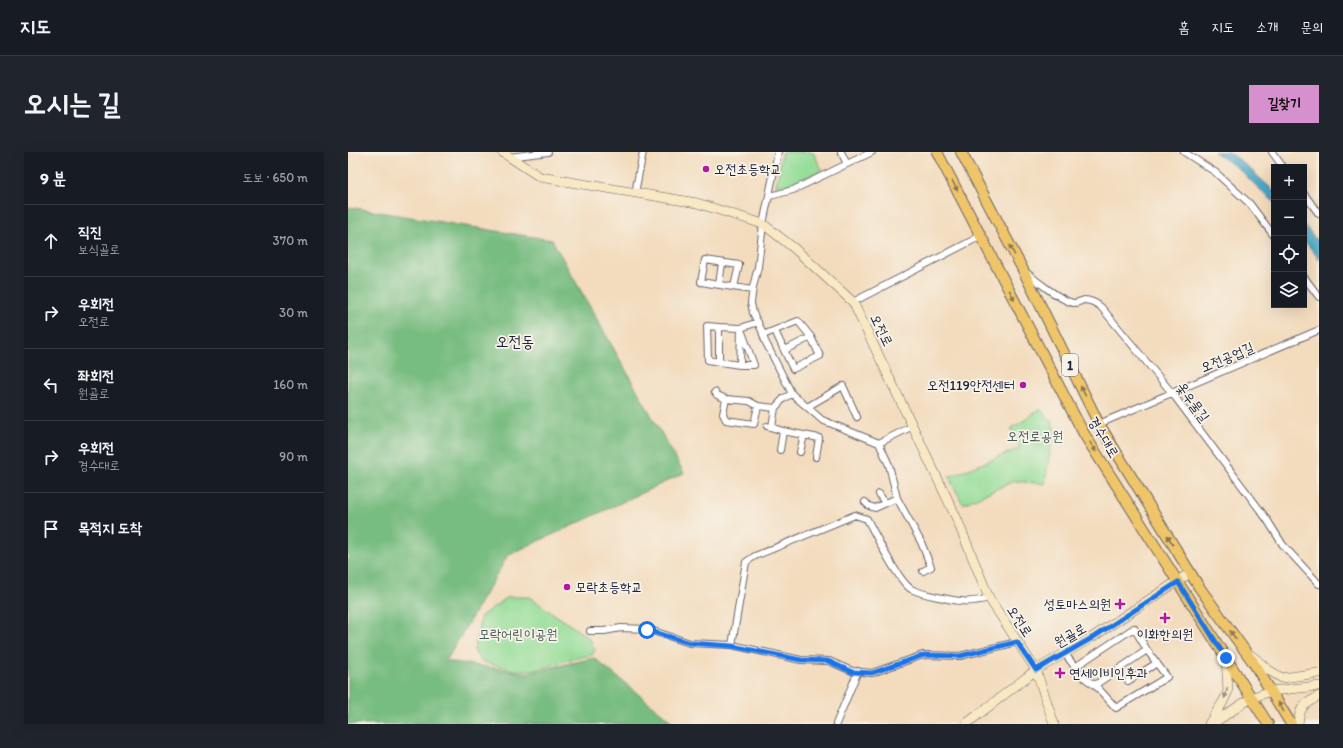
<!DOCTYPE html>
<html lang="ko">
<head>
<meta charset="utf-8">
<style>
  :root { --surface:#171b24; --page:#20242c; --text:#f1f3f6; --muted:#9ea1a6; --line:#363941; --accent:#d690ce }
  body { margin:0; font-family:Itim,"Poor Story",sans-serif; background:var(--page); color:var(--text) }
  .controls { position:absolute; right:12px; top:12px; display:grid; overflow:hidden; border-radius:0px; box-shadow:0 4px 16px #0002 }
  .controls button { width:36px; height:36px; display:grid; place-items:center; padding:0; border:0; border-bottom:1px solid var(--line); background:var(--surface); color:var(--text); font:20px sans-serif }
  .stop { position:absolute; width:12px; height:12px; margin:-9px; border:3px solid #1a73e8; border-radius:50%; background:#fff }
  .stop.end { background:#1a73e8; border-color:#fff; box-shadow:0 1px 4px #0008 }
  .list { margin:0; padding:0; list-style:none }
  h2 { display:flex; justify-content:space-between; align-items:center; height:52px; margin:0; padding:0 16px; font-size:17px }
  h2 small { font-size:13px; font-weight:400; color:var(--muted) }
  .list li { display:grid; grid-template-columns:26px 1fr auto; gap:12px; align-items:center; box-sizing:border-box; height:72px; padding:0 16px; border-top:1px solid var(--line) }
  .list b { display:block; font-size:15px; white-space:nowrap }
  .list p { margin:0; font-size:13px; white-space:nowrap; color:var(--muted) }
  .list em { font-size:13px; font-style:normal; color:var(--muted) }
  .icon { flex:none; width:22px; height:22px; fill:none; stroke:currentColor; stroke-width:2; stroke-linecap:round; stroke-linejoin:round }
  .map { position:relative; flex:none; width:971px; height:572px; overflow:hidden; border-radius:0px }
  header { display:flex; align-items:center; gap:24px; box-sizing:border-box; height:56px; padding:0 20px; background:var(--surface); border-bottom:1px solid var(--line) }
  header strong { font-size:19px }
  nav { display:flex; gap:22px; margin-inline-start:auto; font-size:14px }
  .intro { display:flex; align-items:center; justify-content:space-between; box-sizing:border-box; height:96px; padding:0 24px }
  h1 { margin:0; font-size:28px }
  .button { padding:10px 18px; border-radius:0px; background:var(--accent); color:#111; font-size:14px; font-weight:700 }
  main { display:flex; gap:24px; padding:0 24px }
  aside { flex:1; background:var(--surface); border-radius:0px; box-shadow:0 4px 16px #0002 }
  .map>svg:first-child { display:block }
  .green { fill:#94dd97; stroke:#5b8069 }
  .forest { fill:#77bc80; stroke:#4c6f5e }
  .water { fill:#47a6c6; stroke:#346480 }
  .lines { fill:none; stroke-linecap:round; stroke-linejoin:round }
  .street-casing { stroke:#6b6368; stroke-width:8 }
  .secondary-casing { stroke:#6b6368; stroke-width:10 }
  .primary-casing { stroke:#6b6368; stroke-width:12 }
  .street { stroke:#fff; stroke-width:6 }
  .secondary { stroke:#f8e8c3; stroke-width:9 }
  .primary { stroke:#eec569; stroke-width:10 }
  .oneway { fill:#887452 }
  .oneway2 { fill:#988f86 }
  .route { stroke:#1a73e8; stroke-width:5 }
  .poi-dot { fill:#b5179e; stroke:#f7f3e8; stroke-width:1.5 }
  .labels { text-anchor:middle; stroke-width:3.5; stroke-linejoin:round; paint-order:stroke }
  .shield { fill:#f7f3e8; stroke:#62616f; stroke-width:1 }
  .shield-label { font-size:13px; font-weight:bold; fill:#22223b }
  .poi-label { font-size:14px; fill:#22223b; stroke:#f7f3e8; text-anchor:start }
  .street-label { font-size:14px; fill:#22223b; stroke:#f7f3e8 }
  .park-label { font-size:14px; fill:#445a57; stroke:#f7f3e8 }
  .quarter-label { font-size:16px; fill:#22223b; stroke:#f7f3e8 }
</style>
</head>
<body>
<header>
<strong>지도</strong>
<nav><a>홈</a><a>지도</a><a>소개</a><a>문의</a></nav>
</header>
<div class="intro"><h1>오시는 길</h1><a class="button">길찾기</a></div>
<main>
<aside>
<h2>9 분<small>도보 · 650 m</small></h2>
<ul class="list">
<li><svg class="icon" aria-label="ahead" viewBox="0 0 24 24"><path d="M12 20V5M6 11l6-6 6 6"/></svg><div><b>직진</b><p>보식골로</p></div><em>370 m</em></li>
<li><svg class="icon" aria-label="right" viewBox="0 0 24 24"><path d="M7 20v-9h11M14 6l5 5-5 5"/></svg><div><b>우회전</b><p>오전로</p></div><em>30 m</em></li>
<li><svg class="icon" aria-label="left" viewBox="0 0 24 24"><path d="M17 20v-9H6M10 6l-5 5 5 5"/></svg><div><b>좌회전</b><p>원골로</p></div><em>160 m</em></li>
<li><svg class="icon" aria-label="right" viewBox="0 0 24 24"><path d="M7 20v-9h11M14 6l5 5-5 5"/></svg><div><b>우회전</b><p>경수대로</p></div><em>90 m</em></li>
<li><svg class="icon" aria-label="arrive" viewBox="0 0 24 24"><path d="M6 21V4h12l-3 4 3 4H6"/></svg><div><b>목적지 도착</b></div></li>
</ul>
</aside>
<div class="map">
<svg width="971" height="572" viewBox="0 0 971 572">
  <rect width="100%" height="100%" fill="#f7f3e8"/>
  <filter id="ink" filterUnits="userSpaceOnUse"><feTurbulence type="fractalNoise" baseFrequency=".025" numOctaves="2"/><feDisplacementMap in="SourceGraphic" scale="8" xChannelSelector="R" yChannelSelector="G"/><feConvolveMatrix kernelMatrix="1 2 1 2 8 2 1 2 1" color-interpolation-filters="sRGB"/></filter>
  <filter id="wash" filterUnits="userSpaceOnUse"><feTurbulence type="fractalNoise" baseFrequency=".012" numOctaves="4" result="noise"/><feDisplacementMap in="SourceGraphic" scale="16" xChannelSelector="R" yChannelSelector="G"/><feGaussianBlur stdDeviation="0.9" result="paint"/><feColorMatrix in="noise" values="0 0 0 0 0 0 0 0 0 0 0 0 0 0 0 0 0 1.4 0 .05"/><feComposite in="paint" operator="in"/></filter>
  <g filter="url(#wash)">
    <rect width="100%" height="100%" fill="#f3dbbd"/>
    <path class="green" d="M 434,0 L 465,0 L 474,18 L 446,31 L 428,35 Z
      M 692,257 L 704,270 L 708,282 L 703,294 L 697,332 L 666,329 L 615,352 L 601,325 L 672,296 L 663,276 L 677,268 Z
      M 160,445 L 181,445 L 241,486 L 247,498 L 244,503 L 220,508 L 187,518 L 166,518 L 134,510 L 126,499 L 133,464 Z"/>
    <path class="forest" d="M 0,55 L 204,88 L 336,321 L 232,370 L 160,403 L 98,509 L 179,521 L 246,506 L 327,572 L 0,572 Z"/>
    <path class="water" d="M 866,0 L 880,0 L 892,8 L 926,39 L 926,51 L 890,16 Z
      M 956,73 L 971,91 L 971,107 L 956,88 Z"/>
  </g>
  <g filter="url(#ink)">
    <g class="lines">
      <g class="street-casing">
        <path id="street" d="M 430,0 L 415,72 L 410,115 L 405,135 L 403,151 L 405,161 L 414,179 L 417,189 L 444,242 L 474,268 L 531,291 L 541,313 L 549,346 L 573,390 L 583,415 L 575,419
          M 493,0 L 499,12
          M 836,0 L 867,20 L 902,52 L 926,84
          M 924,0 L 935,15
          M 161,5 L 200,0
          M 287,41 L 295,0
          M 956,42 L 971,62
          M 422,44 L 445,38 L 524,0
          M 678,120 C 687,128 715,150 726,151 C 729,151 733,149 736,148 C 743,148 748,151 753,155 L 824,241 L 918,366 L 935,393 L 971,432
          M 956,125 L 971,145
          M 371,133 L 374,111
          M 386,135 L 391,113 L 357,108 L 353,130 C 370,133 387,135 404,138
          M 505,150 L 633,84
          M 371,175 L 359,174 L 360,208 L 371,210
          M 393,176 L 392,213 L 371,210 L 371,175 L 393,176 L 410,170
          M 415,183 L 450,169 L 463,185 L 472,204 L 445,217 L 427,179
          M 437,198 L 463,185
          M 392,213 L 406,213 L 394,180
          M 367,240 L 369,243 L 378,247
          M 410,254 L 406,272 L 378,268 L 375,262 L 378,247 L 401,249 L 410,254 L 427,256 L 436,246 L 444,242
          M 459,255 L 495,234 L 509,265
          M 751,272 L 971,178
          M 419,274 L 435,279 L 471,286 L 468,305
          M 424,275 L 427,256
          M 531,291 L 565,274
          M 432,298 L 435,279
          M 452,300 L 456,283
          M 531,342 L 537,351
          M 517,350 L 521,354 L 527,356 L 549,346
          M 242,479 L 256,479 L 273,476 L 299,477 L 342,491 L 384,493 L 453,508 L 481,509 L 504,519 L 524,521 L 575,503 L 612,504 L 669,490
          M 384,493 L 398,410 L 407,404 L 507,363 L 519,367 C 527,382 550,429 563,437 C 573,442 585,444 595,446 C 614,450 622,451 641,446
          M 717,502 L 734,524 L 749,535 L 768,556 L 819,525 L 799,498 L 747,533
          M 727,515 L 786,476 L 799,498
          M 780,529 L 809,511
          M 488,572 L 510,519"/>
      </g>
      <g class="secondary-casing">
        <path id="secondary" d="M 154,0 L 192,25 L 349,51 L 415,72 L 447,97 L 505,150 L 608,365 L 641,446 L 688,518 L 706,572
          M 903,503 L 919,517 L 934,526 L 971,521
          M 618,572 L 688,518 L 743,486 L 842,421
          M 861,572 L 875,550 L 880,539 L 878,506
          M 864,572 L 903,546 L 923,539 L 971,534
          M 950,572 C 952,553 956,553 971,544"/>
      </g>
      <g class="primary-casing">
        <path id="primary" d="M 589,0 L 736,282 L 920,572
          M 613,0 L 675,118 L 751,272 L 851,435 L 905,510 L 943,572"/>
      </g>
      <use href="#street" class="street"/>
      <use href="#secondary" class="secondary"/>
      <use href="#primary" class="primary"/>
    </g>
    <defs><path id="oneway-solid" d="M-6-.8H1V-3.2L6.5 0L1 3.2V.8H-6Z"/></defs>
    <g class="oneway">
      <use href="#oneway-solid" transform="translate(607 34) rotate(62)"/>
      <use href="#oneway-solid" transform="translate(664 98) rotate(-118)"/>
      <use href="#oneway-solid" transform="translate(664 143) rotate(63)"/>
      <use href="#oneway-solid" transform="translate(735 239) rotate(-116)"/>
      <use href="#oneway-solid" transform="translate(745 295) rotate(58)"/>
      <use href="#oneway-solid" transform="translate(822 388) rotate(-121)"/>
      <use href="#oneway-solid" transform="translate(885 483) rotate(-125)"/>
      <use href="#oneway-solid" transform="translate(933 555) rotate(-120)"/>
    </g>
    <use class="oneway2" href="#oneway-solid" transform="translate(878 541) rotate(107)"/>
  </g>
  <g class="lines" filter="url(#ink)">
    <path class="route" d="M 299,478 L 342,491 L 384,494 L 453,508 L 480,509 L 504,520 L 524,521 L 576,503 L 612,504 L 669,490 L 688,518 L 744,486 L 830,430 L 878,506"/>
  </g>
  <g class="poi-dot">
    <circle cx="358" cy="17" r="4"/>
    <circle cx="675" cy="233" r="4"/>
    <circle cx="219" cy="435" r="4"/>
    <path d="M770 446h4v4h4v4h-4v4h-4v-4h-4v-4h4z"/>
    <path d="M815 460h4v4h4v4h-4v4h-4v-4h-4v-4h4z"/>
    <path d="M710 515h4v4h4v4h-4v4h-4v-4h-4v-4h4z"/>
  </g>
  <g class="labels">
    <rect class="shield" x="714" y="202" width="16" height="22" rx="3"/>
    <g class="shield-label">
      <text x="722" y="218">1</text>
    </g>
    <g class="poi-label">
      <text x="366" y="22">오전초등학교</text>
      <text x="667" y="238" text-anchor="end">오전119안전센터</text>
      <text x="227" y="440">모락초등학교</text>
      <text x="763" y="457" text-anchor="end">성토마스의원</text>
      <text x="817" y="487" text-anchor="middle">이화한의원</text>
      <text x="721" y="526">연세이비인후과</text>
    </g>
    <g class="street-label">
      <text transform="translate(534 178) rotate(64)" y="5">오전로</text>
      <text transform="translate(879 205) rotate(-23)" y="5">오전공업길</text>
      <text transform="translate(845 250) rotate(53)" y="5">옻우물길</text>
      <text transform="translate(756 285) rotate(59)" y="5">경수대로</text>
      <text transform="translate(672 469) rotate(57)" y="5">오전로</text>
      <text transform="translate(722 483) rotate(-30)" y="5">원골로</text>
    </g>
    <g class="park-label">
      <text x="687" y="289">오전로공원</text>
      <text x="170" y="487">모락어린이공원</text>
    </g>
    <g class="quarter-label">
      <text x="167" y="195">오전동</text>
    </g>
  </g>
</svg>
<div class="controls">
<button>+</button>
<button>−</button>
<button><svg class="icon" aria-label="locate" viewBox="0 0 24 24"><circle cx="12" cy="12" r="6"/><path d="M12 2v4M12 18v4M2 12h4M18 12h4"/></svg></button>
<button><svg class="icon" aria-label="layers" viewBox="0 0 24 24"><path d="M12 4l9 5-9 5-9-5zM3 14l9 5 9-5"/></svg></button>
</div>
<div class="stop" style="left:299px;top:478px"></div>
<div class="stop end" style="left:878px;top:506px"></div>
</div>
</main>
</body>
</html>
